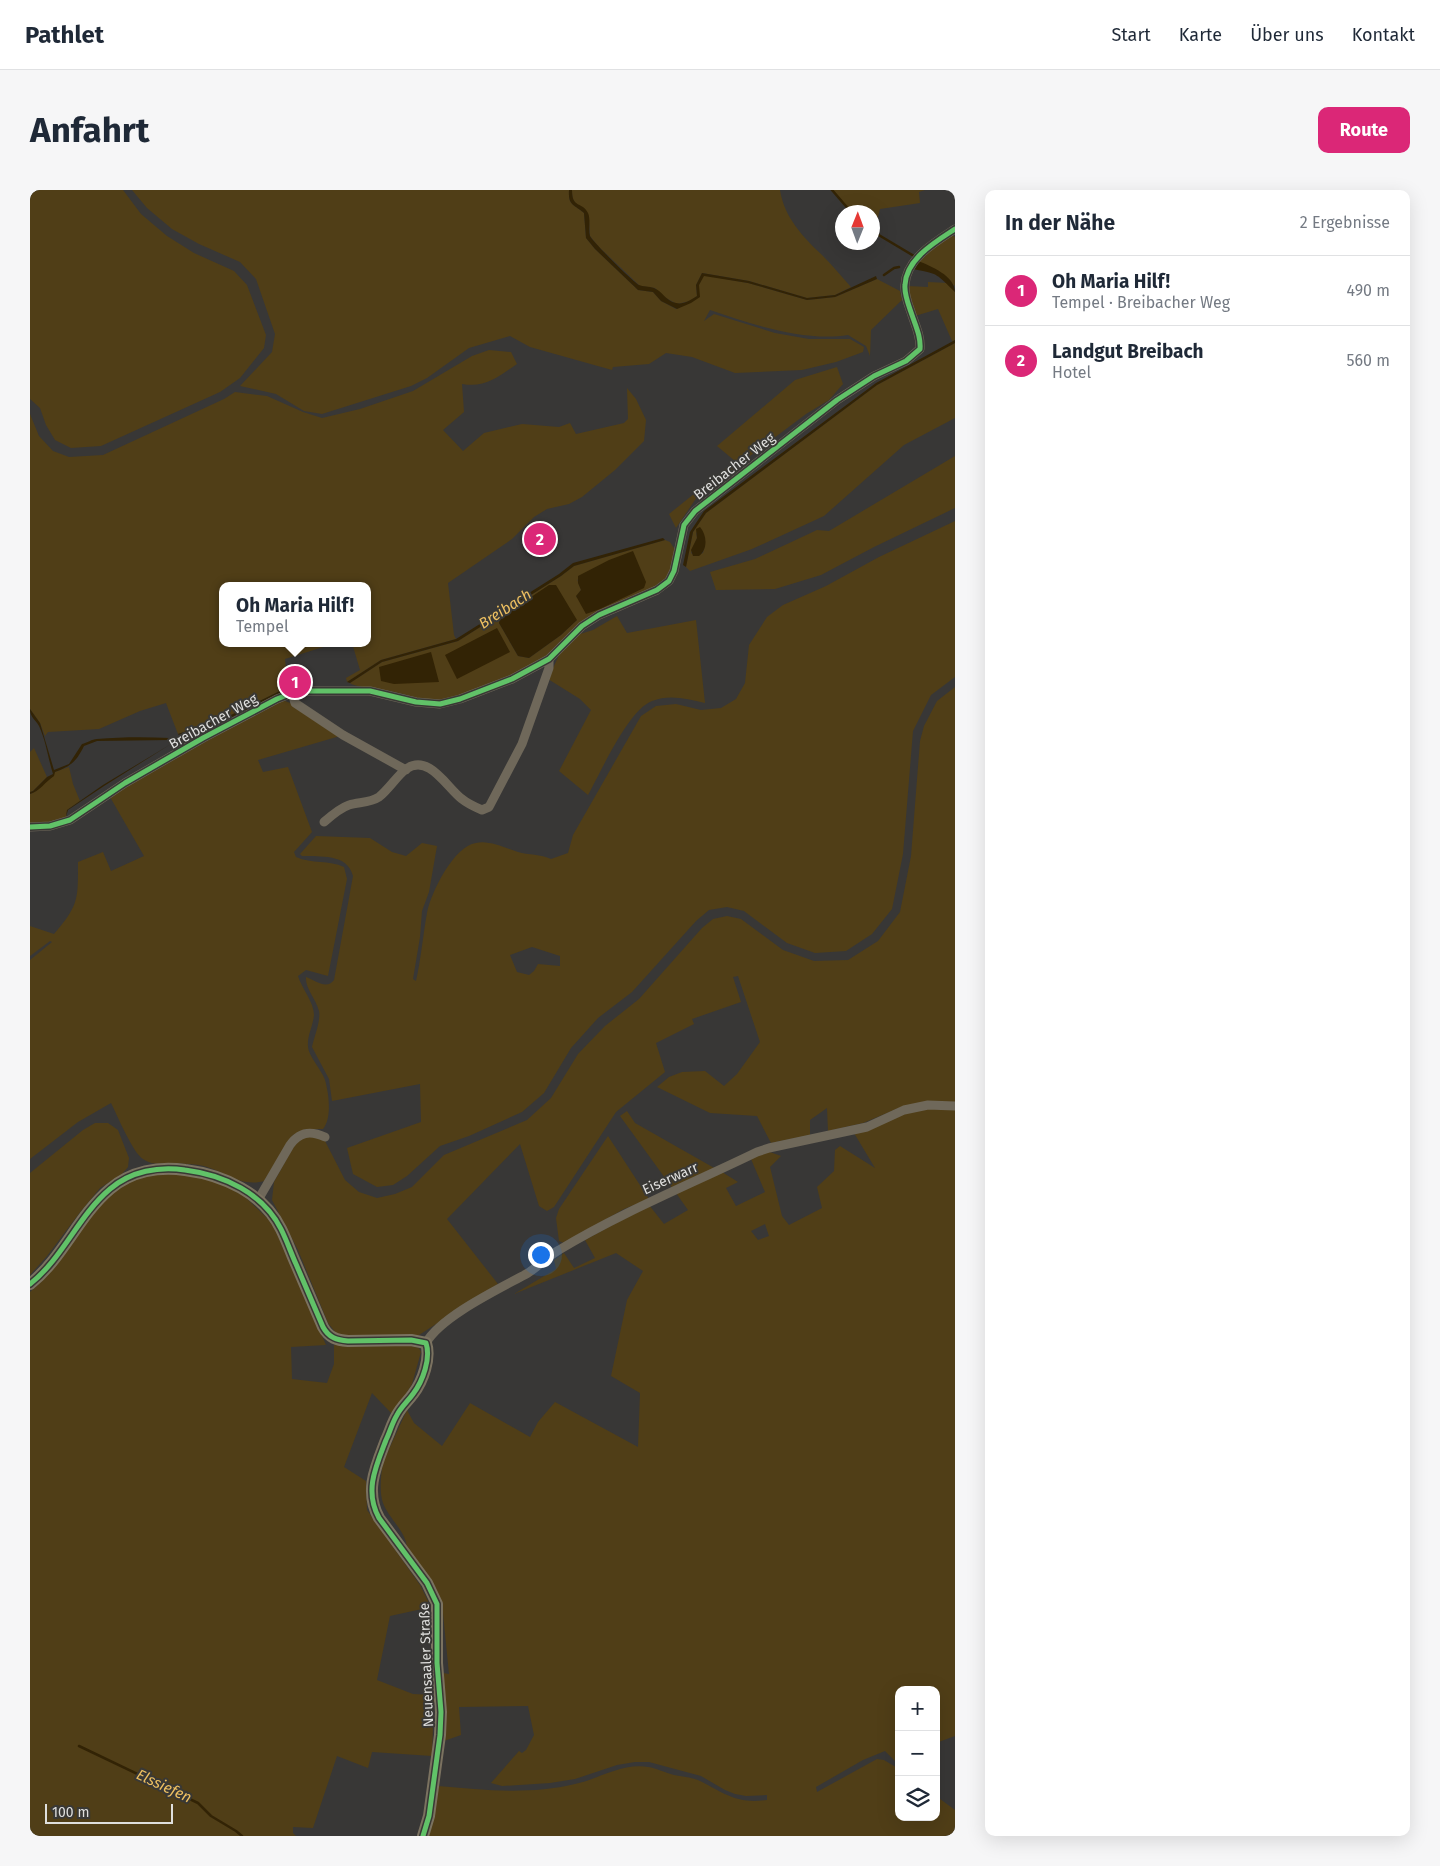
<!DOCTYPE html>
<html lang="de">
<head>
<meta charset="utf-8">
<style>
  :root { --surface:#fff; --page:#f6f6f7; --text:#1f2937; --muted:#747a83; --line:#e0e1e3; --accent:#db2777 }
  body { margin:0; font-family:"Fira Sans",sans-serif; background:var(--page); color:var(--text) }
  .controls { position:absolute; right:15px; bottom:15px; display:grid; overflow:hidden; border-radius:10px; box-shadow:0 5px 20px #0002 }
  .controls button { width:45px; height:45px; display:grid; place-items:center; padding:0; border:0; border-bottom:1px solid var(--line); background:var(--surface); color:var(--text); font:25px sans-serif }
  .compass { position:absolute; left:805px; top:15px; width:45px; height:45px; border-radius:50%; background:var(--surface); box-shadow:0 5px 20px #0002; rotate:1deg }
  .scale { position:absolute; left:15px; bottom:12px; width:128px; box-sizing:border-box; padding-left:5px; border:2px solid #dfdfdd; border-top:0; font-size:14px; line-height:18px; white-space:nowrap; color:#dfdfdd; -webkit-text-stroke:4px #393835; paint-order:stroke }
  .you { position:absolute; left:510px; top:1064px; width:18px; height:18px; margin:-12px; border:4px solid #fff; border-radius:50%; background:#1a73e8; box-shadow:0 0 0 8px #1a73e833 }
  .badge { display:grid; place-items:center; width:32px; height:32px; border-radius:50%; background:var(--accent); color:#fff; font-size:16px; font-weight:700 }
  .pin { position:absolute; translate:-50% -50%; border:2px solid #fff; box-shadow:0 1px 5px #0006 }
  .popup { position:absolute; left:189px; top:392px; width:152px; height:65px; box-sizing:border-box; display:grid; place-content:center; border-radius:10px; background:var(--surface); filter:drop-shadow(0 1px 4px #0005); font-size:16px; white-space:nowrap; color:var(--muted) }
  .popup b { font-size:19px; color:var(--text) }
  .popup::after { content:''; position:absolute; left:50%; top:100%; margin-left:-10px; border:10px solid transparent; border-top-color:var(--surface) }
  .list { margin:0; padding:0; list-style:none }
  h2 { display:flex; justify-content:space-between; align-items:center; height:65px; margin:0; padding:0 20px; font-size:21px }
  h2 small { font-size:16px; font-weight:400; color:var(--muted) }
  .list li { display:grid; grid-template-columns:32px 1fr auto; gap:15px; align-items:center; box-sizing:border-box; height:70px; padding:0 20px; border-top:1px solid var(--line) }
  .list b { display:block; font-size:19px; white-space:nowrap }
  .list p { margin:0; font-size:16px; white-space:nowrap; color:var(--muted) }
  .list em { font-size:16px; font-style:normal; color:var(--muted) }
  .icon { flex:none; width:28px; height:28px; fill:none; stroke:currentColor; stroke-width:2; stroke-linecap:round; stroke-linejoin:round }
  .map { position:relative; flex:none; width:925px; height:1646px; overflow:hidden; border-radius:10px }
  header { display:flex; align-items:center; gap:30px; box-sizing:border-box; height:70px; padding:0 25px; background:var(--surface); border-bottom:1px solid var(--line) }
  header strong { font-size:24px }
  nav { display:flex; gap:28px; margin-inline-start:auto; font-size:18px }
  .intro { display:flex; align-items:center; justify-content:space-between; box-sizing:border-box; height:120px; padding:0 30px }
  h1 { margin:0; font-size:35px }
  .button { padding:12px 22px; border-radius:10px; background:var(--accent); color:#fff; font-size:18px; font-weight:700 }
  main { display:flex; gap:30px; padding:0 30px }
  aside { flex:1; background:var(--surface); border-radius:10px; box-shadow:0 5px 20px #0002 }
  .map>svg:first-child { display:block }
  .green { fill:#503e17; fill-rule:evenodd }
  .water { fill:#322305 }
  .lines { fill:none; stroke-linecap:round; stroke-linejoin:round }
  .stream { stroke:#322305; stroke-width:2.5 }
  .street { stroke:#6f685a; stroke-width:9 }
  .secondary { stroke:#7b7260; stroke-width:12 }
  .cycleway-casing { stroke:#393835; stroke-width:8 }
  .cycleway { stroke:#61c268; stroke-width:5 }
  .labels { text-anchor:middle; stroke-width:4; stroke-linejoin:round; paint-order:stroke }
  .street-label { font-size:14px; fill:#dfdfdd; stroke:#393835 }
  .water-label { font-size:15px; font-style:italic; fill:#eec061; stroke:#393835 }
</style>
</head>
<body>
<header>
<strong>Pathlet</strong>
<nav><a>Start</a><a>Karte</a><a>Über uns</a><a>Kontakt</a></nav>
</header>
<div class="intro"><h1>Anfahrt</h1><a class="button">Route</a></div>
<main>
<div class="map">
<svg width="925" height="1646" viewBox="0 0 925 1646">
  <rect width="100%" height="100%" fill="#383736"/>
  <path class="green" d="M 0,0 L 93,0 L 111,24 L 137,46 L 164,63 L 204,81 L 217,95 L 236,145 L 234,158 L 210,188 L 190,202 L 71,256 L 41,258 L 25,250 L 16,235 L 10,218 L 0,209 Z
    M 102,0 L 539,0 C 538,16 544,14 554,23 L 556,48 L 565,59 L 608,100 L 623,102 L 631,111 L 646,119 L 669,107 L 669,95 L 673,85 L 718,93 L 777,110 L 805,107 L 847,89 L 870,101 L 872,110 L 841,140 L 840,166 L 836,156 L 818,145 C 774,152 721,134 680,120 L 674,131 L 684,124 L 745,143 L 779,149 L 820,149 L 834,157 L 833,162 L 806,172 L 772,180 L 705,183 L 662,167 L 636,163 L 619,174 L 583,177 L 582,180 L 500,157 L 480,146 L 439,158 L 397,188 L 381,196 L 292,224 L 274,221 L 246,204 L 210,196 L 242,162 L 245,144 L 226,89 L 210,72 L 169,54 L 142,39 L 117,18 Z
    M 542,0 L 750,0 C 754,27 773,47 792,65 C 802,75 812,87 821,97 L 805,105 L 777,108 L 719,91 L 672,83 L 666,95 L 667,106 L 660,111 L 647,114 L 634,107 L 625,98 L 610,96 L 568,56 L 560,46 L 559,30 L 553,18 C 544,14 542,10 542,0 Z
    M 802,0 L 895,0 L 889,2 L 890,13 L 850,19 L 844,42 L 842,22 L 821,22 Z
    M 922,45 L 925,47 L 925,96 L 888,71 L 901,60 Z
    M 898,92 L 918,93 L 925,102 L 925,150 L 922,151 L 908,119 L 885,126 L 877,96 L 898,97 Z
    M 925,153 L 925,228 L 874,255 L 794,326 L 722,359 L 660,381 L 656,377 L 663,342 L 676,323 L 847,195 ZM 666,342 L 675,354 L 673,363 L 665,366 L 661,363 L 667,348 Z
    M 459,160 L 481,162 L 487,174 C 468,187 456,198 432,194 L 434,222 L 413,240 L 433,261 L 454,243 L 492,234 L 529,237 L 540,233 L 546,244 L 594,233 L 598,229 L 597,198 L 606,209 L 616,230 L 614,251 L 585,280 L 552,307 L 539,314 L 517,319 L 504,327 L 482,349 L 418,393 L 424,445 L 426,449 L 351,470 L 317,492 L 316,488 L 330,480 L 322,453 L 338,453 L 338,396 L 192,396 L 192,453 L 306,453 L 255,469 L 258,497 L 195,528 L 148,544 L 136,513 L 110,521 L 69,539 L 18,542 L 15,546 L 10,533 L 0,519 L 0,224 L 9,246 L 23,261 L 39,267 L 73,265 L 194,209 L 205,202 L 237,206 L 273,222 L 292,228 L 330,219 L 383,201 L 442,166 Z
    M 807,177 L 813,194 L 799,210 L 776,224 L 669,304 L 646,338 L 639,324 L 705,271 L 687,256 L 765,190 Z
    M 925,266 L 925,318 L 844,357 L 791,385 L 745,399 L 686,400 L 680,382 L 725,369 L 787,340 L 799,341 Z
    M 925,331 L 925,487 L 901,505 L 883,541 L 873,664 L 862,719 L 842,744 L 816,761 L 785,763 L 757,753 L 714,721 L 697,717 L 679,720 L 666,731 L 602,802 L 568,828 L 541,858 L 514,903 L 492,922 L 439,946 L 410,956 L 377,986 L 363,995 L 347,997 L 323,984 L 317,958 L 391,932 L 390,894 L 302,911 L 299,889 L 282,857 C 284,847 291,831 289,821 C 286,809 275,798 276,787 C 286,791 297,800 304,790 L 323,686 C 317,663 290,667 272,666 L 270,664 L 286,646 L 340,648 L 362,662 L 376,666 L 392,653 L 407,656 L 399,702 L 392,721 L 390,747 L 383,789 L 386,791 C 391,769 393,745 397,723 C 401,702 424,656 446,653 C 459,650 475,658 488,662 C 498,665 511,664 521,669 L 538,663 L 543,645 L 611,526 L 626,516 L 646,514 L 671,520 L 691,518 L 706,509 L 715,493 L 719,455 L 737,427 L 753,415 L 796,396 L 849,367 ZM 502,757 L 530,766 L 530,776 L 508,774 L 504,781 L 499,785 L 487,782 L 480,765 Z
    M 635,350 L 640,352 L 645,360 C 643,367 643,375 640,382 C 628,405 593,408 572,420 C 553,431 537,451 520,464 C 500,478 431,509 408,510 C 391,511 376,504 360,501 C 351,499 324,497 320,493 L 352,472 L 428,451 L 531,386 L 544,376 ZM 547,389 L 570,419 L 546,407 L 551,400 ZM 547,430 L 531,445 L 499,468 L 488,466 L 469,433 Z
    M 587,426 L 597,443 L 666,430 L 675,513 C 657,509 640,504 622,511 C 598,520 571,582 558,605 L 529,581 L 561,520 L 550,509 L 518,489 L 530,463 L 547,445 L 563,440 Z
    M 925,497 L 925,912 L 869,918 L 833,933 L 798,941 L 797,918 L 780,930 L 780,945 L 741,953 L 727,926 L 680,923 L 627,897 L 639,887 L 652,882 L 675,881 L 694,896 L 707,884 L 730,852 L 708,786 L 703,787 L 711,812 L 662,829 L 664,834 L 626,853 L 635,882 L 586,922 L 524,1017 L 517,1021 L 509,1016 L 490,954 L 417,1029 L 468,1094 L 389,1145 L 318,1147 L 306,1143 L 298,1133 L 268,1060 L 242,1010 L 244,992 L 265,954 L 274,947 L 283,946 L 295,951 L 315,990 L 329,1002 L 347,1008 L 365,1004 L 382,997 L 414,965 L 497,930 L 521,908 L 548,864 L 575,836 L 609,809 L 672,738 L 683,729 L 697,726 L 711,729 L 753,760 L 784,771 L 818,770 L 848,751 L 870,722 L 881,666 L 890,551 L 894,536 L 907,511 Z
    M 249,511 L 255,511 L 263,514 L 310,546 L 228,570 L 233,582 L 258,577 L 282,642 L 264,662 L 266,667 C 282,674 299,670 314,677 L 317,689 L 298,786 L 276,780 L 268,786 C 272,799 284,812 284,825 C 283,836 277,846 278,856 C 278,866 292,880 295,890 C 299,904 302,928 293,939 L 276,939 L 263,945 L 234,991 C 209,998 193,979 169,975 C 160,974 150,973 142,973 C 130,973 123,976 113,969 C 103,963 87,925 81,913 L 48,932 L 0,969 L 0,770 L 22,752 L 20,751 L 0,766 L 0,736 L 24,744 C 49,715 48,709 48,672 L 73,662 L 81,681 L 114,666 L 80,607 L 97,595 Z
    M 4,558 L 17,587 L 3,601 L 0,602 L 0,562 Z
    M 39,577 L 43,594 L 50,611 L 37,620 L 36,627 L 18,632 L 0,633 L 0,604 C 9,602 13,591 22,587 L 25,582 Z
    M 898,918 L 925,920 L 925,1546 L 906,1553 L 906,1500 L 869,1500 L 869,1571 L 866,1572 L 855,1561 L 833,1570 L 786,1597 L 787,1602 L 847,1569 L 854,1570 L 869,1579 L 869,1627 L 906,1627 L 906,1606 L 925,1620 L 925,1646 L 395,1646 L 408,1596 C 454,1600 499,1605 545,1594 C 569,1589 592,1573 618,1577 C 627,1578 635,1583 644,1585 C 652,1587 662,1587 670,1591 C 696,1604 706,1614 737,1610 L 737,1605 L 716,1606 L 705,1604 L 695,1600 L 671,1586 L 619,1572 L 605,1572 L 587,1575 L 545,1589 L 520,1593 L 472,1596 L 461,1593 L 489,1561 L 492,1563 L 496,1560 L 504,1545 L 498,1516 L 429,1517 L 431,1545 L 414,1551 L 413,1483 L 419,1484 L 412,1413 L 377,1359 C 377,1342 359,1329 353,1313 C 349,1302 351,1284 353,1272 L 377,1220 L 384,1233 L 412,1256 L 440,1213 L 500,1247 L 508,1232 L 525,1212 L 608,1257 L 610,1203 L 581,1186 L 597,1110 L 613,1081 L 586,1063 L 484,1104 L 526,1079 L 524,1070 L 534,1063 L 544,1078 L 565,1068 L 555,1050 L 619,1015 L 634,1034 L 658,1020 L 646,1003 L 692,982 L 708,992 L 696,998 L 706,1016 L 735,1002 L 721,969 L 737,961 L 751,966 L 740,977 L 752,1026 L 759,1035 L 792,1018 L 787,997 L 804,981 L 805,960 L 810,956 L 845,978 L 824,943 L 876,923 ZM 735,1034 L 739,1046 L 728,1050 L 721,1041 Z
    M 597,921 L 605,933 L 686,979 L 643,999 L 590,926 Z
    M 65,933 L 78,933 L 88,940 L 99,968 L 98,977 L 92,984 L 70,998 L 51,1021 L 17,1066 L 0,1085 L 0,983 L 53,940 Z
    M 578,946 L 619,1009 L 594,1019 L 534,1053 L 529,1051 L 526,1028 L 529,1019 Z
    M 153,984 L 190,993 L 214,1006 L 237,1028 L 244,1037 L 296,1155 L 261,1157 L 262,1189 L 297,1193 L 304,1174 L 304,1155 L 374,1154 L 389,1158 L 391,1162 L 382,1194 L 363,1225 L 342,1203 L 314,1277 L 336,1291 L 337,1320 L 390,1395 L 401,1417 L 360,1426 L 347,1490 L 383,1504 L 404,1505 L 402,1566 L 342,1562 L 338,1578 L 307,1566 L 283,1638 L 263,1637 L 263,1643 L 266,1646 L 0,1646 L 0,1102 C 41,1069 61,1001 114,986 C 126,983 141,984 153,984 Z"/>
  <path class="water" d="M 539,0 L 542,0 C 542,19 552,11 558,23 C 561,30 558,39 560,46 C 563,52 602,91 609,95 C 613,97 619,96 624,98 C 632,101 636,111 646,113 C 653,115 661,110 667,106 L 666,95 L 672,83 L 719,91 L 777,108 L 805,105 L 846,86 L 847,89 L 805,107 L 777,110 L 718,93 L 674,86 L 669,95 L 670,107 L 661,113 L 647,119 L 631,111 L 623,102 L 608,100 L 565,59 L 556,48 L 554,23 C 544,14 538,16 539,0 Z
    M 888,71 C 901,76 925,86 925,102 C 906,84 910,84 883,79 Z
    M 925,150 L 925,153 L 847,195 L 676,323 L 663,342 L 656,377 L 653,375 L 660,342 L 674,321 L 846,193 Z
    M 670,337 C 677,345 678,359 669,366 L 663,366 L 661,360 L 667,348 L 666,339 Z
    M 633,348 L 635,350 L 544,376 L 531,386 L 428,451 L 352,472 L 320,493 L 317,492 L 351,470 L 426,449 L 529,384 L 543,373 Z
    M 603,361 L 616,392 L 614,398 L 570,419 L 556,424 L 546,406 L 551,400 L 548,393 L 548,386 L 579,370 Z
    M 519,395 L 526,395 L 547,430 L 531,445 L 499,468 L 488,466 L 469,433 L 470,428 Z
    M 467,438 L 480,462 L 427,489 L 415,465 Z
    M 401,462 L 409,492 L 364,494 L 351,491 L 349,477 Z
    M 258,497 L 259,501 L 240,508 L 196,530 L 151,547 L 148,544 L 195,528 Z
    M 0,519 L 10,533 L 24,580 L 39,574 L 52,554 C 57,553 62,549 67,549 C 91,547 115,547 140,548 L 140,550 L 67,551 L 54,556 C 46,572 41,576 25,582 L 24,586 C 16,591 9,602 0,604 L 0,602 L 3,601 L 17,587 L 23,584 C 18,568 16,551 9,536 C 5,529 0,527 0,519 Z
    M 141,554 L 74,596 L 38,620 L 36,627 L 37,620 L 73,595 Z"/>
  <g class="lines">
    <path class="stream" d="M 802,0 L 821,22
      M 842,41 L 884,66
      M 854,85 L 864,78 L 869,77
      M 49,1556 L 168,1613 L 181,1626 L 206,1641 L 212,1646"/>
    <path class="street" d="M 262,503 L 265,513 L 313,545 L 376,580
      M 294,632 C 302,625 310,618 319,615 C 329,612 340,613 349,607 C 359,599 366,587 376,579 C 399,563 417,598 432,609 C 438,614 445,617 452,620 L 459,617 L 492,554 L 519,478 L 519,469
      M 0,637 L 20,636 L 40,630 L 95,593 L 173,548 L 247,509 L 262,503 L 280,501 L 340,501 L 386,512 L 410,514 L 430,509 L 482,489 L 519,469 L 552,436 L 569,425 L 627,400 L 639,391 L 644,381 L 654,335 L 665,321 L 807,210 L 844,186 L 876,171 L 890,159 C 891,147 886,137 882,125 C 879,116 874,105 875,95 C 876,69 905,52 925,39
      M 228,1010 L 260,955 C 269,942 280,940 295,947
      M 396,1153 C 411,1126 471,1098 498,1083 C 509,1076 518,1066 529,1060 C 592,1022 661,994 727,962 L 739,958 L 837,937 L 874,920 L 898,915 L 925,916"/>
    <path class="secondary" d="M 0,1094 C 33,1068 48,1026 80,999 C 101,981 129,976 155,980 C 194,985 233,1003 251,1039 C 257,1051 261,1063 266,1074 C 275,1095 284,1116 293,1137 C 299,1148 307,1150 318,1151 L 381,1150 L 396,1153 C 401,1168 393,1191 383,1204 C 378,1211 371,1217 367,1225 C 362,1233 360,1242 356,1250 C 346,1276 334,1301 349,1328 L 397,1393 L 407,1414 L 407,1473 L 411,1522 L 410,1545 L 399,1626 L 393,1646"/>
    <g class="cycleway-casing">
      <path id="cycleway" d="M 0,637 L 20,636 L 40,630 L 95,593 L 173,548 L 247,509 L 262,503 L 280,501 L 340,501 L 386,512 L 410,514 L 430,509 L 482,489 L 519,469 L 552,436 L 569,425 L 627,400 L 639,391 L 644,381 L 654,335 L 665,321 L 807,210 L 844,186 L 876,171 L 890,159 C 891,147 886,137 882,125 C 879,116 874,105 875,95 C 876,69 905,52 925,39
        M 0,1094 C 33,1068 48,1026 80,999 C 101,981 129,976 155,980 C 194,985 233,1003 251,1039 C 257,1051 261,1063 266,1074 C 275,1095 284,1116 293,1137 C 299,1148 307,1150 318,1151 L 381,1150 L 396,1153 C 401,1168 393,1191 383,1204 C 378,1211 371,1217 367,1225 C 362,1233 360,1242 356,1250 C 346,1276 334,1301 349,1328 L 397,1393 L 407,1414 L 407,1473 L 411,1522 L 410,1545 L 399,1626 L 393,1646"/>
    </g>
    <use href="#cycleway" class="cycleway"/>
  </g>
  <g class="labels">
    <g class="street-label">
      <text transform="translate(704 276) rotate(-38)" y="5">Breibacher Weg</text>
      <text transform="translate(183 531) rotate(-29)" y="5">Breibacher Weg</text>
      <text transform="translate(640 988) rotate(-24)" y="5">Eiserwarr</text>
      <text transform="translate(396 1475) rotate(-92)" y="5">Neuensaaler Straße</text>
    </g>
    <g class="water-label">
      <text transform="translate(475 419) rotate(-33)" y="5">Breibach</text>
      <text transform="translate(134 1596) rotate(25)" y="5">Elssiefen</text>
    </g>
  </g>
</svg>
<div class="controls">
<button>+</button>
<button>−</button>
<button><svg class="icon" aria-label="layers" viewBox="0 0 24 24"><path d="M12 4l9 5-9 5-9-5zM3 14l9 5 9-5"/></svg></button>
</div>
<svg class="compass" viewBox="-18 -18 36 36"><path d="M0-13l5 13h-10z" fill="#e53935"/><path d="M0 13l5-13h-10z" fill="#747a83"/></svg>
<div class="scale">100 m</div>
<div class="you"></div>
<div class="pin badge" style="left:265px;top:492px">1</div>
<div class="popup"><b>Oh Maria Hilf!</b>Tempel</div>
<div class="pin badge" style="left:510px;top:349px">2</div>
</div>
<aside>
<h2>In der Nähe<small>2 Ergebnisse</small></h2>
<ul class="list">
<li><span class="badge">1</span><div><b>Oh Maria Hilf!</b><p>Tempel · Breibacher Weg</p></div><em>490 m</em></li>
<li><span class="badge">2</span><div><b>Landgut Breibach</b><p>Hotel</p></div><em>560 m</em></li>
</ul>
</aside>
</main>
</body>
</html>
